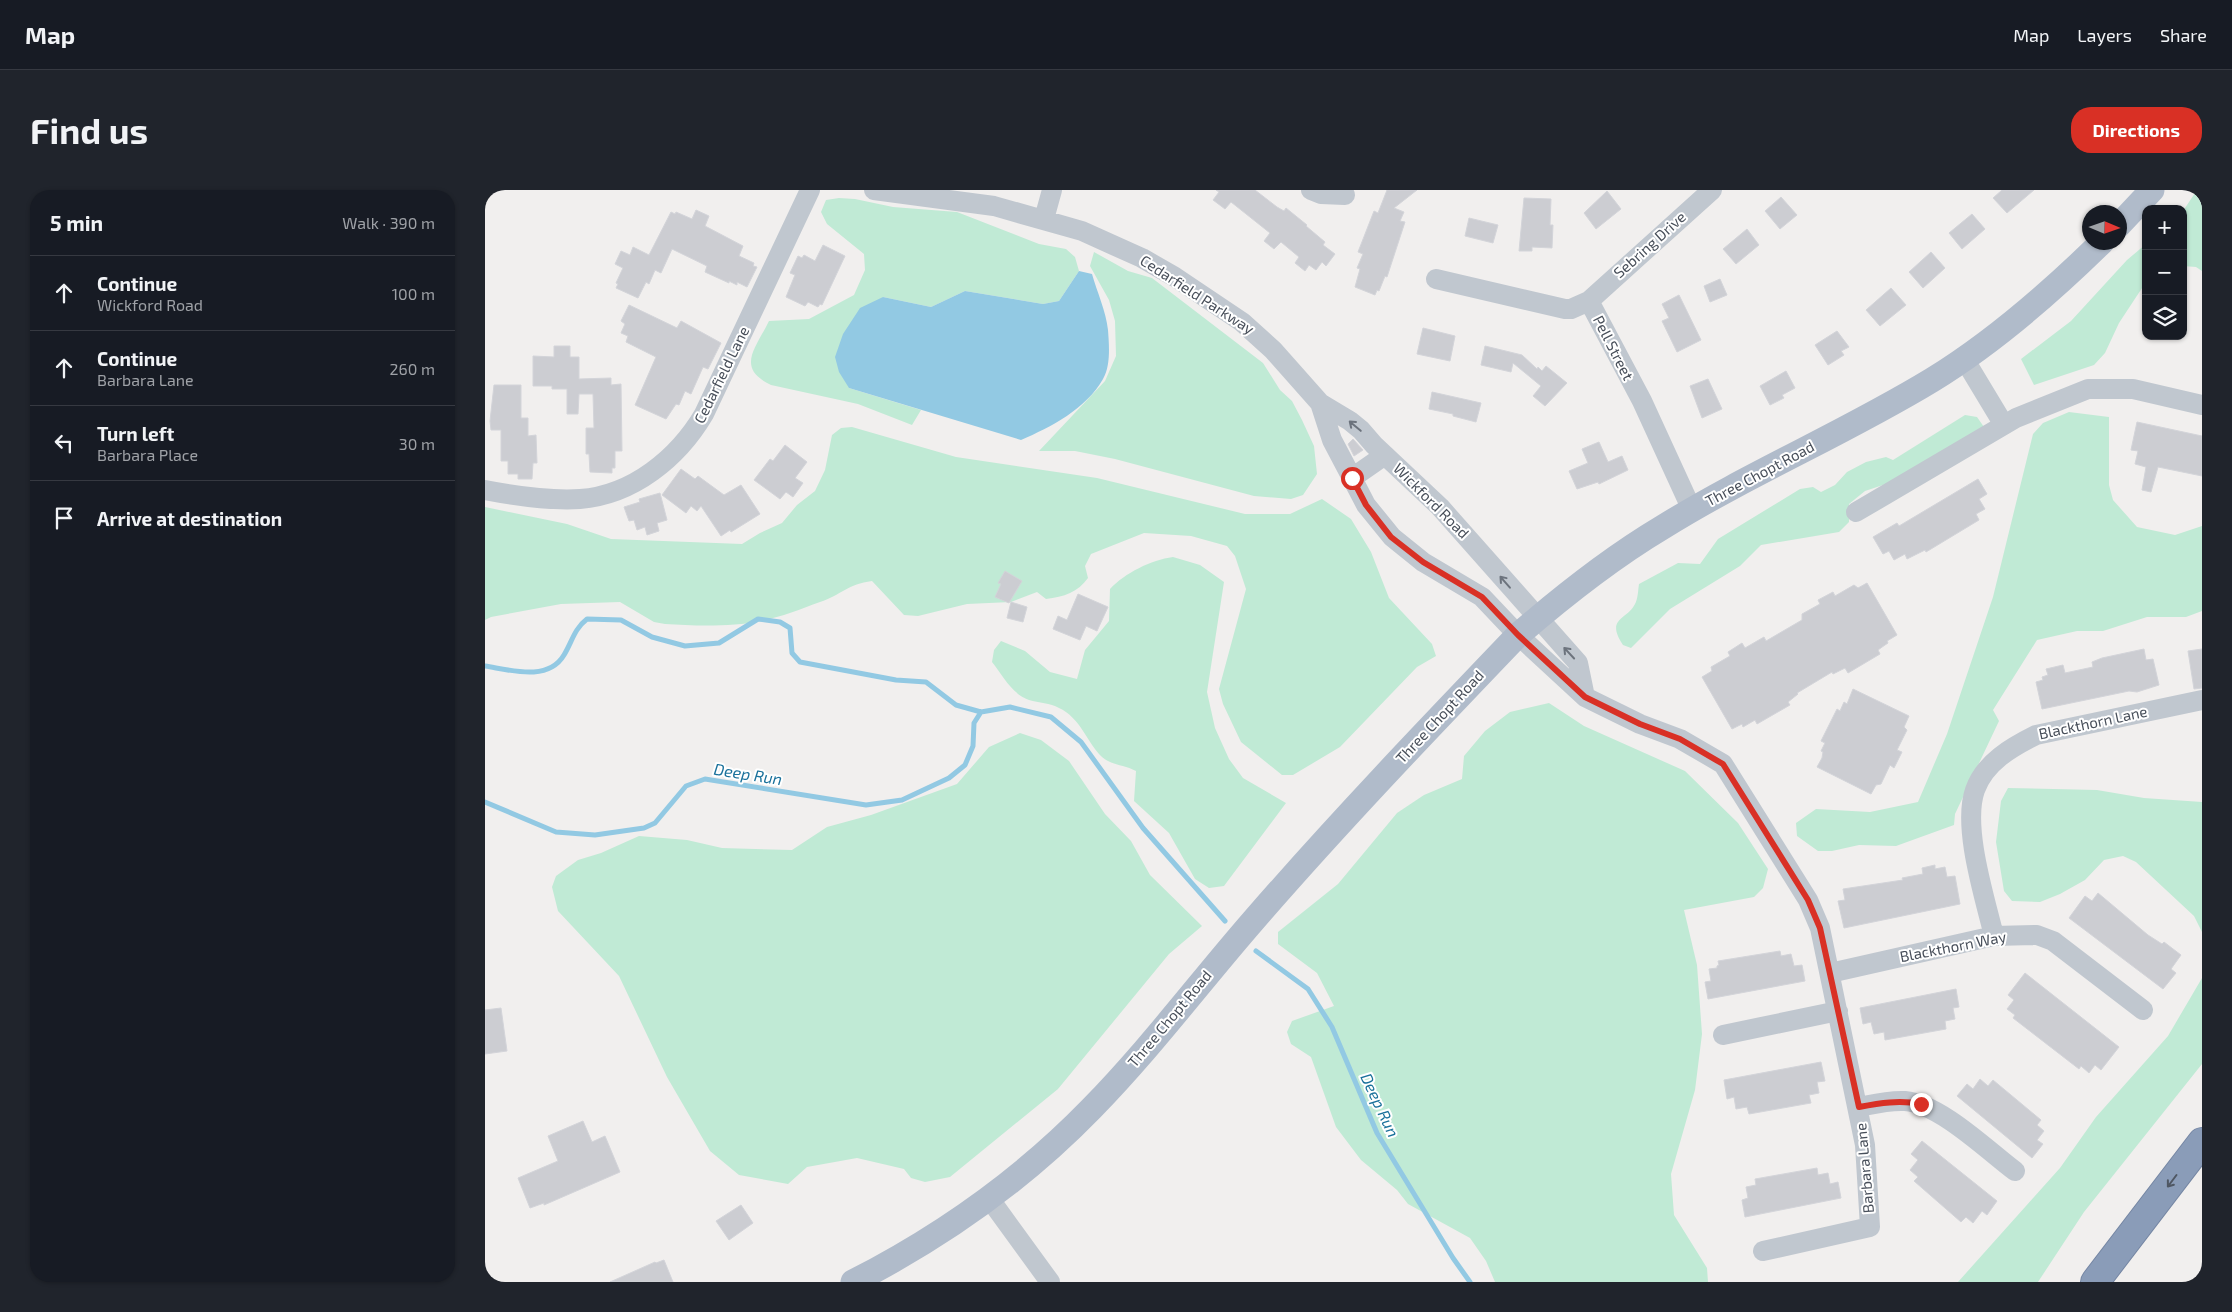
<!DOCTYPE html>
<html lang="en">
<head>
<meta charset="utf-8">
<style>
  :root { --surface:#171b24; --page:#20242c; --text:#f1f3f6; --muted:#9ea1a6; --line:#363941; --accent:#d93025 }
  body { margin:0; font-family:"Exo 2",sans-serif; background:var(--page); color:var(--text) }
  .controls { position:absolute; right:15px; top:15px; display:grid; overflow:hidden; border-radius:10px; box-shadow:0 1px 4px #0004 }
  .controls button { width:45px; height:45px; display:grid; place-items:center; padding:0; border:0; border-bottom:1px solid var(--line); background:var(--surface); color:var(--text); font:25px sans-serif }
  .compass { position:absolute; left:1597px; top:15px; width:45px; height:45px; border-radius:50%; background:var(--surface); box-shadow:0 1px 4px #0004; rotate:92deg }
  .stop { position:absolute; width:15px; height:15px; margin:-11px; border:4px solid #d93025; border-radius:50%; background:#fff }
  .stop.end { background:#d93025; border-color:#fff; box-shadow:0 1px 5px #0008 }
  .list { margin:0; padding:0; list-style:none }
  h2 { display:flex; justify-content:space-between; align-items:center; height:65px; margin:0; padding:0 20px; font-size:21px }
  h2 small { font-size:16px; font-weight:400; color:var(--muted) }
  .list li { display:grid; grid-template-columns:32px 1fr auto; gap:15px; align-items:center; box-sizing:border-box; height:75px; padding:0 20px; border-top:1px solid var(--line) }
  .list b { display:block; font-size:19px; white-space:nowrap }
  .list p { margin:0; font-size:16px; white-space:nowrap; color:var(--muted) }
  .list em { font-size:16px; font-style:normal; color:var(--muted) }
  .icon { flex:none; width:28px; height:28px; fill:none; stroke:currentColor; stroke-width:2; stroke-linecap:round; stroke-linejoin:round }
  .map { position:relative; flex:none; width:1717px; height:1092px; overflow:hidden; border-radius:20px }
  header { display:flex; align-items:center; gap:30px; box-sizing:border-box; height:70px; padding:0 25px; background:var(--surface); border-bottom:1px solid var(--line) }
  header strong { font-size:24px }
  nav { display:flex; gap:28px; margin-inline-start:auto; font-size:18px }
  .intro { display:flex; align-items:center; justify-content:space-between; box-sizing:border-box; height:120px; padding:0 30px }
  h1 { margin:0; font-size:35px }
  .button { padding:12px 22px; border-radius:20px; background:var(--accent); color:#fff; font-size:18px; font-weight:700 }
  main { display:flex; gap:30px; padding:0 30px }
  aside { flex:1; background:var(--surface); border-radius:20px; box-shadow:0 1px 4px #0004 }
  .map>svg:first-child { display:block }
  .green { fill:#c0ead5 }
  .water { fill:#92c9e3 }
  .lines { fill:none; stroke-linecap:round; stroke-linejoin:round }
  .stream { stroke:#92c9e3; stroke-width:5 }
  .building { fill:#cccdd2; stroke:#d3d4d9 }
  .highway-casing { stroke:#7687a4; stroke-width:30 }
  .minor { stroke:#c0c7cf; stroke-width:20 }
  .major { stroke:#b0bbca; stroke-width:25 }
  .highway { stroke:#8a9cb8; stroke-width:28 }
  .oneway { stroke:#6c737d }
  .oneway2 { stroke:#4f5763 }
  .route { stroke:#d93025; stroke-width:6 }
  .labels { text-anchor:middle; stroke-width:4; stroke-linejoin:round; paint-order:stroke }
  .street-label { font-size:15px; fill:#484f5a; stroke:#fff }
  .water-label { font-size:16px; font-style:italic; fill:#1a719b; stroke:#fff }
</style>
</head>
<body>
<header>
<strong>Map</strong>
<nav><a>Map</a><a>Layers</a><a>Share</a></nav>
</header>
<div class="intro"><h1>Find us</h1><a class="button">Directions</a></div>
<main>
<aside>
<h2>5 min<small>Walk · 390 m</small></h2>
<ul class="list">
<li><svg class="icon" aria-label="ahead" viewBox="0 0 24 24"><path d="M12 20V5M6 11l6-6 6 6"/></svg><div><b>Continue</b><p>Wickford Road</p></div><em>100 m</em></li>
<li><svg class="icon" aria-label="ahead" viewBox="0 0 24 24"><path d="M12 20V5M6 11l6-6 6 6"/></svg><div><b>Continue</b><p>Barbara Lane</p></div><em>260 m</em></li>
<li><svg class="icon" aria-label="left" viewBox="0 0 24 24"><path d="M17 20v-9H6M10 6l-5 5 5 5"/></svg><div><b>Turn left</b><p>Barbara Place</p></div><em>30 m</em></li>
<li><svg class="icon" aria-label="arrive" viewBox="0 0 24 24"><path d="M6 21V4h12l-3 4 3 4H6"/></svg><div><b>Arrive at destination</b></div></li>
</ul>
</aside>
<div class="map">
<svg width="1717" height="1092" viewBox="0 0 1717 1092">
  <rect width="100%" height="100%" fill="#f1efee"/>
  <path class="green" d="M 1712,0 L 1717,0 L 1717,81 L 1711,77 L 1698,76 L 1698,21 Z
    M 354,8 L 370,9 L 408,17 L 472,22 L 554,54 L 581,59 L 590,67 L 594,81 L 574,111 L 558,114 L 480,101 L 446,117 L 398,107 L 364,198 L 436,220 L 427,235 L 373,214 L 286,195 C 250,178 271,158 284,131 L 324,129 L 369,105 L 380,80 L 379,64 L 342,34 L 336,22 L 341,10 Z
    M 1661,54 L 1661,92 L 1634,133 L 1620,163 L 1609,175 L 1549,195 L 1536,169 L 1586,131 L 1642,70 Z
    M 609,62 L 643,81 L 667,88 L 778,173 L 795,200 L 807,211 L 817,230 L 829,256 L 832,284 L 818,305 L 806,309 L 769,306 L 630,269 L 590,261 L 554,261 L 620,191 L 631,166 L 630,131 L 624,110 L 605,76 Z
    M 1584,222 L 1624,227 L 1624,295 L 1628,310 L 1652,337 L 1690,345 L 1717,336 L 1717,421 L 1701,427 L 1662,427 L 1618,441 L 1592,441 L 1552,450 L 1508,520 L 1514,531 L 1470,624 L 1469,635 L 1411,656 L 1374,655 L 1347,661 L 1333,661 L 1312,646 L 1311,633 L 1331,619 L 1385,622 L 1433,612 L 1462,544 L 1508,407 L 1548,244 L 1558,233 Z
    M 1480,225 L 1492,227 L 1499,237 L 1404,293 L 1380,301 L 1364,314 L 1364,332 L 1354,342 L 1276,355 L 1255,376 L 1185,419 L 1146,458 L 1138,455 C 1120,428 1142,430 1150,414 C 1153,409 1153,400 1154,394 L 1193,373 L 1215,374 L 1233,349 L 1315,299 L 1328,297 L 1336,302 L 1350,295 L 1362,282 L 1381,272 L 1401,267 L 1408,270 Z
    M 367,237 L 471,267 L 612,288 L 760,324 L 805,324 L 837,309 L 866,329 L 886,362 L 904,408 L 947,454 L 951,466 L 932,477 L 855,557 L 808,585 L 797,585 L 756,552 L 738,514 L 734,499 L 761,399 L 750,366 L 742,356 L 706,346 L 659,343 L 606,364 L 600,376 L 603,388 C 593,402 579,407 561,409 L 552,402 L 526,412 L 482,414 L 433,426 L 419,425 L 387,391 C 363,394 356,405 335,412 C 316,419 296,427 276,431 C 247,437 210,436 180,434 L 169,432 L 135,412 L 76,414 L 6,427 L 0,430 L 0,317 L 82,334 L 126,349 L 257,354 L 275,343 L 297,333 L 312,315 L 330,301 L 340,280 L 347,245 L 356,238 Z
    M 688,367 L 715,375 L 739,392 L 722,502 L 730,538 L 744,569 L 758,588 L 801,613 L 739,696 L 724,698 L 710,689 L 684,643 L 649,611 L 651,581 C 638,574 625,576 614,564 C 601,549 594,527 574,518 C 565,513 554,513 544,510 C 527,504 518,486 507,472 L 509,460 L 516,451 L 540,461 L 565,482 L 592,489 L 600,460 L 624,431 L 625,399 C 640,383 666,370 688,367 Z
    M 1064,513 L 1099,536 L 1200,581 L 1253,633 L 1283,679 L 1278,698 L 1269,707 L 1199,720 L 1212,775 L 1217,844 L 1210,900 L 1186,984 L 1189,1025 L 1222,1078 L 1223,1092 L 1010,1092 L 1001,1071 L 985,1048 L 923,1014 L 912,1000 L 876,970 L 851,937 L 826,867 L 806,854 L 802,842 L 807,831 L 849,816 L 832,783 L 793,754 L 793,742 L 853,694 L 912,623 L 939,605 L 977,589 L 979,566 L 1000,541 L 1025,522 Z
    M 535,543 L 556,550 L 584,571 L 620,624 L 646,651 L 665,685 L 717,736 L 684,764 L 573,899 L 465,987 L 440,992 L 426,988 L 419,979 L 372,968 L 322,977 L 303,994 L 254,985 L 225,961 L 182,887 L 134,786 L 73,721 L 67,697 L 71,686 L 93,670 L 116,663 L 154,646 L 202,650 L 237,658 L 307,660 L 342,637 L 386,625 L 472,594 L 504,557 Z
    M 1523,598 L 1612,600 L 1659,608 L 1717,612 L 1717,742 L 1709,726 L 1651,672 L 1638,666 L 1619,670 L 1600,690 L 1575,704 L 1555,712 L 1527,711 L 1519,701 L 1511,652 L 1516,611 Z
    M 1717,788 L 1717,874 L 1599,1022 L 1553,1092 L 1473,1092 L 1575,978 L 1611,927 L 1683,846 Z"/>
  <path class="water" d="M 594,81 L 607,84 C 612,102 621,121 623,140 C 624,154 626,176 618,189 C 601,219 566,237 536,250 L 364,198 L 354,182 L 350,167 L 358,144 L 375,118 L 398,107 L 446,117 L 480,101 L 558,114 L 574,111 Z"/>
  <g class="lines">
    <path class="stream" d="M 0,476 C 25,480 63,492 79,465 C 87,452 89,439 102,429 L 136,430 L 167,447 L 200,456 L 234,453 L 273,429 L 295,432 L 305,438 L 307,463 L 315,472 L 411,490 L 441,492 L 471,515 L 496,522 L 525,517 L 566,527 L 596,552 L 658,638 L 740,731
      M 0,612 L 71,642 L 110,645 L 159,638 L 170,633 L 201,596 L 220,589 L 381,615 L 417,610 L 464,588 L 480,575 L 488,556 L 489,533 L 496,522
      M 771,761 L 823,799 L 847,837 L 892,943 L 968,1068 L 985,1092"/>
  </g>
  <path class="building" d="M 731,0 L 770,0 L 792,17 L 799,21 L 801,18 L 822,35 L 821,36 L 840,52 L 838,55 L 850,64 L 841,76 L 837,72 L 831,80 L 824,75 L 820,81 L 810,73 L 814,67 L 796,52 L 789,59 L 779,51 L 785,43 L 746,12 L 740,19 L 728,10 L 734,2 Z
    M 902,0 L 932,0 L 909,18 L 919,22 L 915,31 L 920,32 L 902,87 L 900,86 L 894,101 L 892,100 L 890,105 L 870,97 L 875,79 L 872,78 L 878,64 L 873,62 L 889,21 L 893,23 Z
    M 1517,0 L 1549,0 L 1522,23 L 1508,8 Z
    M 1122,1 L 1136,19 L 1111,39 L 1099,23 Z
    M 1296,7 L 1312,25 L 1295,39 L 1280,21 Z
    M 1039,8 L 1066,9 L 1065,35 L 1068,35 L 1067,58 L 1047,57 L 1047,61 L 1034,61 Z
    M 211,20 L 224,26 L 220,36 L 258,56 L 254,66 L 269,73 L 268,76 L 272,77 L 262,97 L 252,92 L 252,95 L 244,91 L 244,93 L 220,82 L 222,76 L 187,59 L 176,83 L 170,80 L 164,94 L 161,92 L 153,108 L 131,98 L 133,94 L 131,93 L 138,78 L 130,74 L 136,61 L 145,65 L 148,57 L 164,65 L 186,22 L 190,24 L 191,22 L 207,29 Z
    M 1487,24 L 1500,39 L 1477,59 L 1464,43 Z
    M 984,28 L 1013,35 L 1008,53 L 980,46 Z
    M 1262,39 L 1274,55 L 1251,74 L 1238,59 Z
    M 338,55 L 360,66 L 337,115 L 335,114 L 333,117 L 323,112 L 320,116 L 301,107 L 310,85 L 305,83 L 313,66 L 317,68 L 319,65 L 330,71 Z
    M 1446,62 L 1460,78 L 1438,98 L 1424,82 Z
    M 1235,89 L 1242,105 L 1225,112 L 1219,96 Z
    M 1406,98 L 1421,115 L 1395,136 L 1381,120 Z
    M 1194,105 L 1216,150 L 1192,162 L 1177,131 L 1184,128 L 1177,114 Z
    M 144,115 L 192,138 L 196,131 L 236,153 L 223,179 L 218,177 L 206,204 L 200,201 L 194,215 L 191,214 L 181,229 L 150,215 L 171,167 L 141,152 L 143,146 L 136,143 L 140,134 L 136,131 Z
    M 938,138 L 970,146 L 965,171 L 932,164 Z
    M 1352,141 L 1364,157 L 1356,161 L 1359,165 L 1343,175 L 1330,155 Z
    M 69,156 L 85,156 L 85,167 L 94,167 L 94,189 L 126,188 L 126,195 L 136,194 L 137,261 L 130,261 L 130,278 L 127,278 L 127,283 L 105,282 L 104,264 L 101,264 L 101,238 L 109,238 L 108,204 L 94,204 L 93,224 L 82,224 L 82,199 L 67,199 L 67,196 L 48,196 L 48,166 L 69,167 Z
    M 1000,156 L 1037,165 L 1052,179 L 1053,177 L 1057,181 L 1061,176 L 1082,193 L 1060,216 L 1048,206 L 1056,196 L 1028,173 L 1026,182 L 996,175 Z
    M 1301,181 L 1310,198 L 1297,205 L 1299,208 L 1285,215 L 1275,196 Z
    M 1223,189 L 1237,219 L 1217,228 L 1205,196 Z
    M 9,195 L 36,195 L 36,228 L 43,228 L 43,246 L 51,245 L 52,273 L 48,273 L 47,289 L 33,289 L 33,284 L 23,284 L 23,271 L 16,271 L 16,240 L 6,240 L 5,231 Z
    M 947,202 L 996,213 L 991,232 L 968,226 L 968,224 L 944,219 Z
    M 1652,232 L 1717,246 L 1717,286 L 1673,277 L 1666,302 L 1657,300 L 1661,277 L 1650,274 L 1653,261 L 1646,260 Z
    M 868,249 L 878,260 L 869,266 L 863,254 Z
    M 1114,252 L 1123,272 L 1137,266 L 1143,280 L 1114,294 L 1113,292 L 1092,299 L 1084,281 L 1103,273 L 1097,259 Z
    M 300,255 L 322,272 L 310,288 L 318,293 L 308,307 L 301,302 L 295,309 L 269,290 L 285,269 L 288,271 Z
    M 196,279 L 210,289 L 213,286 L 239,305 L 256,295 L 275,324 L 246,342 L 245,340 L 236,346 L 216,316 L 212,321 L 206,316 L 201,323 L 177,305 Z
    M 1493,289 L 1502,304 L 1494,309 L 1500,319 L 1491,324 L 1494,330 L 1441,362 L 1440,360 L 1422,369 L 1420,364 L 1409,370 L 1404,361 L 1398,364 L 1388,347 L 1412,333 L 1414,336 Z
    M 175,303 L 182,330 L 172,333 L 174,341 L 162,345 L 160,337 L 152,340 L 149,330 L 144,331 L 139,317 L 155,312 L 154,309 Z
    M 520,381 L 537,391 L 524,413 L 510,407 L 516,394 L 513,393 Z
    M 1382,393 L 1412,445 L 1402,451 L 1403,453 L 1400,455 L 1393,460 L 1395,464 L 1363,483 L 1360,478 L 1348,484 L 1347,482 L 1312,503 L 1313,504 L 1303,512 L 1305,515 L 1272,534 L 1270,530 L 1258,537 L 1257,534 L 1247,539 L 1217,487 L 1227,481 L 1226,477 L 1245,466 L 1243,462 L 1257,453 L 1260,458 L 1279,447 L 1281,451 L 1317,430 L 1317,424 L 1335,414 L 1333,410 L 1348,402 L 1350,406 L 1369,395 L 1373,398 Z
    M 593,404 L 623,417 L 612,441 L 601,436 L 595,450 L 568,439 L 573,426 L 582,430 Z
    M 526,412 L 542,417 L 538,432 L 522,428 Z
    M 1659,459 L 1661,470 L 1668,469 L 1674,495 L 1652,502 L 1644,501 L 1557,519 L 1551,492 L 1558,490 L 1557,487 L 1563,485 L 1561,479 L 1578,475 L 1580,483 L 1608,477 L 1607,472 L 1617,468 Z
    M 1717,459 L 1717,498 L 1709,499 L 1703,461 Z
    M 1368,499 L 1424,526 L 1419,537 L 1422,540 L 1412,560 L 1417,562 L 1409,578 L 1405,575 L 1396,594 L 1391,595 L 1386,604 L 1332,577 L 1337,568 L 1338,562 L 1336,561 L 1340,553 L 1336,551 L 1352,519 L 1355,521 L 1359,512 L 1362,514 Z
    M 1450,675 L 1450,679 L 1460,677 L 1462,687 L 1470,686 L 1475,714 L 1359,738 L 1353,711 L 1360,710 L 1358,699 L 1418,690 L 1417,688 L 1438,684 L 1437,678 Z
    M 1613,703 L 1663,745 L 1677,754 L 1679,752 L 1696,765 L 1686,779 L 1691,783 L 1678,799 L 1584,728 L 1600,706 L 1607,711 Z
    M 1295,761 L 1296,766 L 1306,764 L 1309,776 L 1317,775 L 1320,791 L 1223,809 L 1220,792 L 1226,791 L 1224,779 L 1232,778 L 1232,776 L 1234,775 L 1233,771 Z
    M 1540,783 L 1634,857 L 1616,880 L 1610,875 L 1604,883 L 1596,876 L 1594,879 L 1528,828 L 1530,825 L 1522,819 L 1529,810 L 1523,805 Z
    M 1471,799 L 1474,817 L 1468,818 L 1470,829 L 1460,831 L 1461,839 L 1400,850 L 1399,842 L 1389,844 L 1386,832 L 1378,834 L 1375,818 Z
    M 16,818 L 22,861 L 0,864 L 0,820 Z
    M 1336,872 L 1340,891 L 1332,892 L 1334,903 L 1324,905 L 1326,913 L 1264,924 L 1262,917 L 1251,919 L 1249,907 L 1242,909 L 1239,890 Z
    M 1495,889 L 1503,896 L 1508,890 L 1556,930 L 1552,935 L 1559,941 L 1552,950 L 1558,954 L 1547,968 L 1472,906 L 1482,894 L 1488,899 Z
    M 98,931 L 107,952 L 120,946 L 135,982 L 59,1015 L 59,1013 L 45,1018 L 33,988 L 73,971 L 63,946 Z
    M 1437,951 L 1512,1011 L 1502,1025 L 1497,1021 L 1488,1033 L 1481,1027 L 1476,1032 L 1429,991 L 1433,987 L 1425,980 L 1433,970 L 1426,964 Z
    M 1332,978 L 1333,985 L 1343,983 L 1345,994 L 1353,992 L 1356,1008 L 1260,1027 L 1257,1010 L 1263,1008 L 1261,997 L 1271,995 L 1270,989 Z
    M 256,1015 L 268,1033 L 244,1050 L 231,1031 Z
    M 179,1070 L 188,1092 L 125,1092 L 170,1072 L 171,1073 Z"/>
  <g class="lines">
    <g class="highway-casing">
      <path id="highway" d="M 1610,1092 L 1717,952"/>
    </g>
    <path class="minor" d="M 389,0 L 509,16 L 597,41 L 657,68 L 690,87 L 757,132 L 788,160 L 835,213 L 865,231 L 876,240 L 889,255 L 955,317 L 1093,473 L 1100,507
      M 826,0 L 836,4 L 860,5
      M 559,29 L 567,0
      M 951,89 L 1080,119 L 1086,119 L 1104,111 L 1227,0
      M 1104,111 L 1157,211 L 1207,320
      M 1478,167 L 1519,235
      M 835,213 L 847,250 L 867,288 L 881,315 L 907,347 L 938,372 L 997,407 L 1033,445 L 1100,507 L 1155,534 L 1195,549 L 1238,574 L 1323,710 L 1335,738 L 1380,955 L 1385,1037 L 1278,1061
      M 867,288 L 900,265
      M 0,300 C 31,306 63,311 95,309 C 148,305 193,268 219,224 L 325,0
      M 1371,322 L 1531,228 L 1603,199 L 1648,199 L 1717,215
      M 1509,746 C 1500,708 1477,637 1490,600 C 1500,572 1527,557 1551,545 L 1717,510
      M 1345,783 L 1509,746 L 1552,745 L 1568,751 L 1658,820
      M 1238,845 L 1353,821
      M 1374,917 C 1389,914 1404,910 1420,911 C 1455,914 1502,960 1530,981
      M 504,1008 L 565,1092"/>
    <path class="major" d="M 1634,35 L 1667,0
      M 368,1092 C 456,1047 537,990 606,919 C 664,860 714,793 768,731 C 853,633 943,539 1033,445 C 1078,406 1126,368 1178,337 C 1265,283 1360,243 1447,190 C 1509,152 1565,103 1617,52"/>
    <use href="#highway" class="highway"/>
  </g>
  <defs><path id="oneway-shaft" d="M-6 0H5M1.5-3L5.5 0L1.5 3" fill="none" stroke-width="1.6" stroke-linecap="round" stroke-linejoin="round" transform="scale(1.25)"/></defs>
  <g class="oneway">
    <use href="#oneway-shaft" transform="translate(870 236) rotate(-140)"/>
    <use href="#oneway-shaft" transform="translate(1020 392) rotate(-131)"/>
    <use href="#oneway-shaft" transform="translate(1084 463) rotate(-133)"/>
  </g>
  <use class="oneway2" href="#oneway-shaft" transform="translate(1687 991) rotate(127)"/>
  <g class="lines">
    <path class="route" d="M 867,288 L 881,315 L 906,347 L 938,372 L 997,407 L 1033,445 L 1100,507 L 1155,534 L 1195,549 L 1238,574 L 1323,710 L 1335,738 L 1374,917 C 1395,913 1414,910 1436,914"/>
  </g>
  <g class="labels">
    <g class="street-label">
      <text transform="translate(1165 55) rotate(-42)" y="5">Sebring Drive</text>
      <text transform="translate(712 105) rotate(33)" y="5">Cedarfield Parkway</text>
      <text transform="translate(1128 158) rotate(63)" y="5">Pell Street</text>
      <text transform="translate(237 185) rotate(-64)" y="5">Cedarfield Lane</text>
      <text transform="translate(1275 284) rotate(-28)" y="5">Three Chopt Road</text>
      <text transform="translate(946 311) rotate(45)" y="5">Wickford Road</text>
      <text transform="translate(955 527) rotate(-47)" y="5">Three Chopt Road</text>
      <text transform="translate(1608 533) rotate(-12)" y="5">Blackthorn Lane</text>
      <text transform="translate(1468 757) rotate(-11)" y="5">Blackthorn Way</text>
      <text transform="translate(685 829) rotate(-50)" y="5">Three Chopt Road</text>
      <text transform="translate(1380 978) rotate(-95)" y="5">Barbara Lane</text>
    </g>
    <g class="water-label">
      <text transform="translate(263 584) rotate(9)" y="6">Deep Run</text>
      <text transform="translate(895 915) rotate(65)" y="6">Deep Run</text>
    </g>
  </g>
</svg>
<div class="controls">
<button>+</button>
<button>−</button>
<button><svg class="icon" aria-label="layers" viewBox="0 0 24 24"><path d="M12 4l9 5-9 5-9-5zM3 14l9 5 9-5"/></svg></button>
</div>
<svg class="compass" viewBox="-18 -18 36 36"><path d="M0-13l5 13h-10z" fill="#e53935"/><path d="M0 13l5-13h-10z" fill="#9ea1a6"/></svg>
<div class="stop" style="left:867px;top:288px"></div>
<div class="stop end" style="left:1436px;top:914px"></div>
</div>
</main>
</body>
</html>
